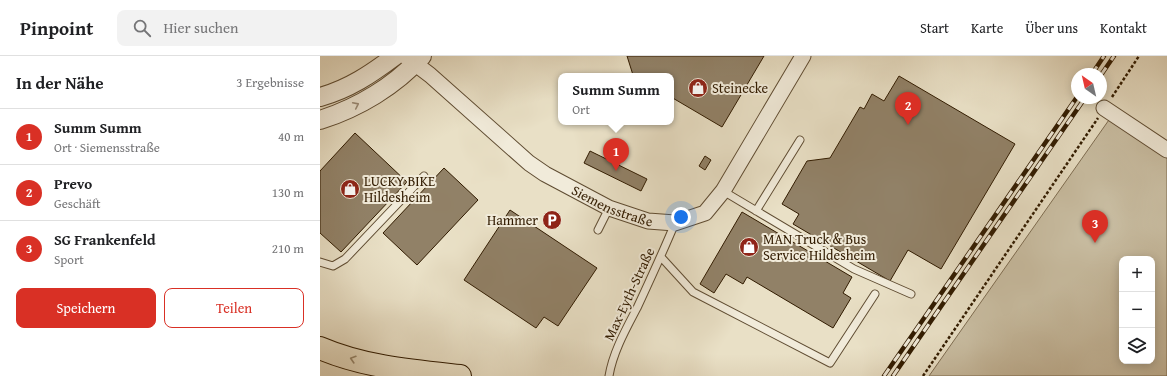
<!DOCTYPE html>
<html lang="de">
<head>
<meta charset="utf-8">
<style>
  :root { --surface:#fff; --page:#f2f2f2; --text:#202124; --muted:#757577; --line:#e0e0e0; --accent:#d93025 }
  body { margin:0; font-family:"Gentium Book Plus",serif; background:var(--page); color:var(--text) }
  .controls { position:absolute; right:12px; bottom:12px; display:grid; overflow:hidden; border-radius:8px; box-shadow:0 2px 10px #0003 }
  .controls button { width:36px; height:36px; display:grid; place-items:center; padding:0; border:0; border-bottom:1px solid var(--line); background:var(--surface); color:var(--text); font:20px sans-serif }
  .compass { position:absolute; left:751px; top:12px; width:36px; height:36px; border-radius:50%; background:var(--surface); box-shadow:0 2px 10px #0003; rotate:326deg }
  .you { position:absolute; left:361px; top:161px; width:14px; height:14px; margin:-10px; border:3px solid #fff; border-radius:50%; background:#1a73e8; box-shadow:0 0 0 6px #1a73e833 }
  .badge { display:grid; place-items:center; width:26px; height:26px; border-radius:50%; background:var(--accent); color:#fff; font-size:13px; font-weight:700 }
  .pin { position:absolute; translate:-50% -33px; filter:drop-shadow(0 1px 2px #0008) }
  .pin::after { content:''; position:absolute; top:21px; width:14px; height:12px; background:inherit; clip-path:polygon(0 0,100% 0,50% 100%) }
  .popup { position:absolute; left:238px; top:17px; width:116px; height:52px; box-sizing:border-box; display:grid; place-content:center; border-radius:8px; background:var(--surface); filter:drop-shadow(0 1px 3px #0005); font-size:13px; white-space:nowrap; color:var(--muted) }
  .popup b { font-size:15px; color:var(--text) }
  .popup::after { content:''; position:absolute; left:50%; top:100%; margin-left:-8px; border:8px solid transparent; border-top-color:var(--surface) }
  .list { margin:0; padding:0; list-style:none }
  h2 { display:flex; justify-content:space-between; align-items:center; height:52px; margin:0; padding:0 16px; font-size:17px }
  h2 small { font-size:13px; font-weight:400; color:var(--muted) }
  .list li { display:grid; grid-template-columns:26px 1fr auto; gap:12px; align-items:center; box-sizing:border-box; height:56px; padding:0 16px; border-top:1px solid var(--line) }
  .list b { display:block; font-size:15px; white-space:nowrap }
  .list p { margin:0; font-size:13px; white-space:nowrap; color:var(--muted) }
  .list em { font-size:13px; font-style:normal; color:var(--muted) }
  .actions { display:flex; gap:8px; padding:12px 16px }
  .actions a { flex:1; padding:9px 0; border:1px solid var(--accent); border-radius:8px; text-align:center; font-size:14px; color:var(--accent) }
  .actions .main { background:var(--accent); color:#fff }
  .icon { flex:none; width:22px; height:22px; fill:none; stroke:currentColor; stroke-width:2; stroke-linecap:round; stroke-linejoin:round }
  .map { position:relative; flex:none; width:847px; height:320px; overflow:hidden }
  header { display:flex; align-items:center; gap:24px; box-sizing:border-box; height:56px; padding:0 20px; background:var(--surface); border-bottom:1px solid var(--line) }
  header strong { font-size:19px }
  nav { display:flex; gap:22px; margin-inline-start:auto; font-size:14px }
  .search { width:280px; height:36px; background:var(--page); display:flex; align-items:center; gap:10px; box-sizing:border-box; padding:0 14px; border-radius:8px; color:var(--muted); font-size:15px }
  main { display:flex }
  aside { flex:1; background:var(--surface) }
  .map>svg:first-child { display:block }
  .green { fill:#cabfa4; stroke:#7e6d52; fill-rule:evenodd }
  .building { fill:#918167; stroke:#311b00 }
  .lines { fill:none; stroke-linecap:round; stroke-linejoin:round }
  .service-casing { stroke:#5f4c32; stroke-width:9 }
  .minor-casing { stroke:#5f4c32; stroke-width:17 }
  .tertiary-casing { stroke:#5f4c32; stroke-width:20 }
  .trunk-casing { stroke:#311b00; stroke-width:24 }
  .path { stroke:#311b00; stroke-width:2.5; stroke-dasharray:3 2; stroke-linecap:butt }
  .service { stroke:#f1ebda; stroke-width:7 }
  .minor { stroke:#f1ebda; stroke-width:15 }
  .tertiary { stroke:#f1ebda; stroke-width:18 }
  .trunk { stroke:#e9e0c6; stroke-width:22 }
  .rail-casing { stroke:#311b00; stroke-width:4.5 }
  .rail { stroke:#f1ebda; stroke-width:3; stroke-dasharray:9; stroke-linecap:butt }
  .oneway { stroke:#9b8d78 }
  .oneway2 { stroke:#96876d }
  .labels { text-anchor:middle; stroke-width:4; stroke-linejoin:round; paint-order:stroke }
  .poi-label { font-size:14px; fill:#311b00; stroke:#f1ebda; text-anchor:start }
  .street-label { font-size:14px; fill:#311b00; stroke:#f1ebda }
</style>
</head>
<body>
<header>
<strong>Pinpoint</strong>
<div class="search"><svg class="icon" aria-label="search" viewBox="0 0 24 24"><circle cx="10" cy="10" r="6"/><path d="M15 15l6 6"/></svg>Hier suchen</div>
<nav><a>Start</a><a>Karte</a><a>Über uns</a><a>Kontakt</a></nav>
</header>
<main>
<aside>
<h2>In der Nähe<small>3 Ergebnisse</small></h2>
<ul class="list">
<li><span class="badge">1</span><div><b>Summ Summ</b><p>Ort · Siemensstraße</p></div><em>40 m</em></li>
<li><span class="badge">2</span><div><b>Prevo</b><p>Geschäft</p></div><em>130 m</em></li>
<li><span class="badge">3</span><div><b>SG Frankenfeld</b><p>Sport</p></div><em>210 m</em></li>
</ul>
<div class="actions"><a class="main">Speichern</a><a>Teilen</a></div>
</aside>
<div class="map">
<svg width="847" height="320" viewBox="0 0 847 320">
  <rect width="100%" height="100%" fill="#e9e0c6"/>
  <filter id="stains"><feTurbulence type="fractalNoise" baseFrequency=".005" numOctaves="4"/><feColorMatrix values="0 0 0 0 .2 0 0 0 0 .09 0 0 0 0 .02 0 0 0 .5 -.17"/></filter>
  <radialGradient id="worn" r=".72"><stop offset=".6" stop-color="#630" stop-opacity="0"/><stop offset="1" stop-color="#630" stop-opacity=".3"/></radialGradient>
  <path class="green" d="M 791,61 L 847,100 L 847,320 L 609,320 ZM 802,203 L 832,203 L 832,305 L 802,305 Z"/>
  <path class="building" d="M 307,0 L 444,0 L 402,71 L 351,41 L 351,20 L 315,20 L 313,19 Z
    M 579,20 L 695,88 L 621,213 L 588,194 L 570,225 L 473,168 L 479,158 L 462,148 L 487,105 L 510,102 L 540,51 L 544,53 L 552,38 L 564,45 Z
    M 35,77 L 87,126 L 21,196 L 0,177 L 0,115 Z
    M 270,95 L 327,123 L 321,135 L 264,107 Z
    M 385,100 L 391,104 L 385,114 L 379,110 Z
    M 124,112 L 158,144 L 97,209 L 63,177 Z
    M 190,154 L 277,212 L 238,270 L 224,261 L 216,272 L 144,224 Z
    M 422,156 L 532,221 L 523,237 L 531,242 L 513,272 L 427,221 L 423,228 L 406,218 L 394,237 L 380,228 Z"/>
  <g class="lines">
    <g class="service-casing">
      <path id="service" d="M 403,135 L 534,213 L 591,238
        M 436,155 L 480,84
        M 278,174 L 289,152
        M 341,201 L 373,236 L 510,307 L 555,238
        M 0,206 L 13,210 L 25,203 L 104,120
        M 289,320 C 293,296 306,273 317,252 C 330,224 343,196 355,167"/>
    </g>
    <g class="minor-casing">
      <g id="minor">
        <path id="s1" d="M 85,0 L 110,19 L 209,107 L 225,118 L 289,152 L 328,165 L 355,167 L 385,157 L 403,135 L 483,0"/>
        <path d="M 784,52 L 847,94"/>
      </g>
    </g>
    <g class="tertiary-casing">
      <path id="tertiary" d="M 0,41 C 29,33 51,18 75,0
        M 0,64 C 38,52 75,30 102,0"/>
    </g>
    <g class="trunk-casing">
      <path id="trunk" d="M 0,292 C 44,311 93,315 140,320"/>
    </g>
    <path class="path" d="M 792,41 L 819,0
      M 603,320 L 778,62"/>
    <use href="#service" class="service"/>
    <use href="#minor" class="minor"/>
    <use href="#tertiary" class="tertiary"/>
    <use href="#trunk" class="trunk"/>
    <g class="rail-casing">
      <path id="rail" d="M 772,18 L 784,0
        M 781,19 L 794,0
        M 564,320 L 757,41
        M 573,320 L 765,42"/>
    </g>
    <use href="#rail" class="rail"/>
  </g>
  <defs><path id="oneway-chevron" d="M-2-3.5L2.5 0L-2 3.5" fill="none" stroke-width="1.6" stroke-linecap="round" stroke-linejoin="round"/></defs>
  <use class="oneway" href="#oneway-chevron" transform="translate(36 49) rotate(-26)"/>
  <use class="oneway2" href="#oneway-chevron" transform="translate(33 303) rotate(-163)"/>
  <defs>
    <g id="shop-disc" transform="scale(1)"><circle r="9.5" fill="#8f2418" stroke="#f1ebda"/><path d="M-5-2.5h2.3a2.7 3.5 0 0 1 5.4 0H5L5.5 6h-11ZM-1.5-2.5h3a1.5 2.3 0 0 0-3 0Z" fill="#fff"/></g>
    <g id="parking-disc" transform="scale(1)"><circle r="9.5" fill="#8f2418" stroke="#f1ebda"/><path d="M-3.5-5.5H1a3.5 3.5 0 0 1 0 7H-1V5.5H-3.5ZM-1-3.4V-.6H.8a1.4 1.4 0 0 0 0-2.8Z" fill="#fff"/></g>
  </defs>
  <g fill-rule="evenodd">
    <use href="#shop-disc" x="378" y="32"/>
    <use href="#shop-disc" x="30" y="133"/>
    <use href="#parking-disc" x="232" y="164"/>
    <use href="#shop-disc" x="429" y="191"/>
  </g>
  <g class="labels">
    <g class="poi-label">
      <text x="392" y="37">Steinecke</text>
      <text x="44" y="130">LUCKY BIKE<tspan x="44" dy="16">Hildesheim</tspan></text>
      <text x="218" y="169" text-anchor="end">Hammer</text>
      <text x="443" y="188">MAN Truck &amp; Bus<tspan x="443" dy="16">Service Hildesheim</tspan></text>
    </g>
    <g class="street-label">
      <text dy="5" stroke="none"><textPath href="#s1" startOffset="258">Siemensstraße</textPath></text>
      <text transform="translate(309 238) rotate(-65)" y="5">Max-Eyth-Straße</text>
    </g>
  </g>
  <rect width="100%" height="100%" filter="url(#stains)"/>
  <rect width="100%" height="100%" fill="url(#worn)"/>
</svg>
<div class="controls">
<button>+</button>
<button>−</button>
<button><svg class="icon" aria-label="layers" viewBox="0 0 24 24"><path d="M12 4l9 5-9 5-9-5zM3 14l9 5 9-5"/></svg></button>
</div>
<svg class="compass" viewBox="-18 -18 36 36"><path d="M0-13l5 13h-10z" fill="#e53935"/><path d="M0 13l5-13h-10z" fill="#757577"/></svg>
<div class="you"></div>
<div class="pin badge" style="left:296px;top:115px">1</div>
<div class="popup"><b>Summ Summ</b>Ort</div>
<div class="pin badge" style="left:588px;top:69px">2</div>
<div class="pin badge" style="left:775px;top:187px">3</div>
</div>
</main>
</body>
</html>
